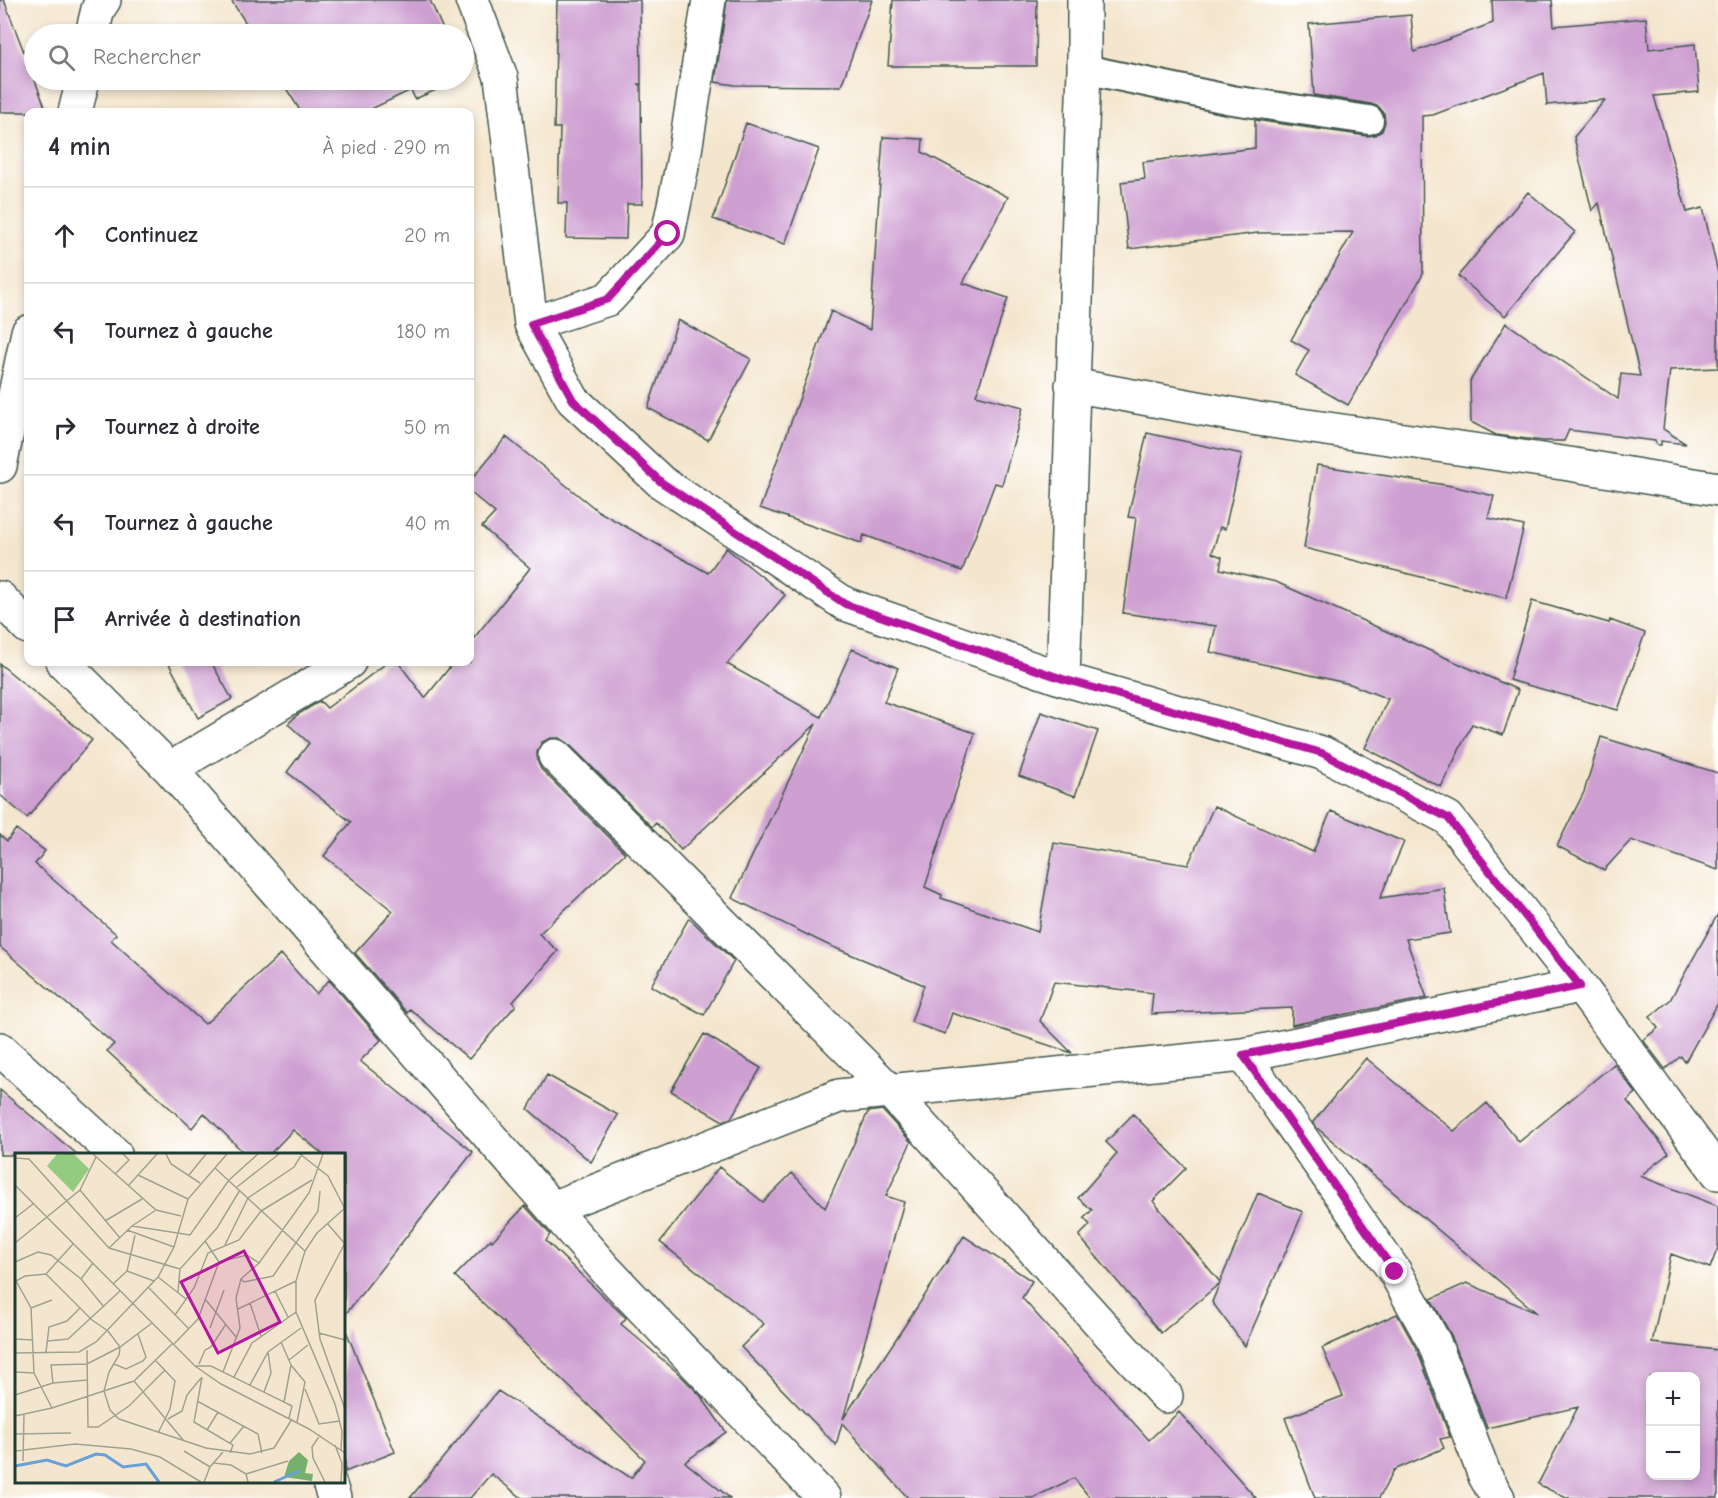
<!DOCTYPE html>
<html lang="fr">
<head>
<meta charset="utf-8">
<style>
  :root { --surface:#fff; --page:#f7f7f7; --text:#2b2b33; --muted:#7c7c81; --line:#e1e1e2 }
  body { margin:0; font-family:"Comic Neue",sans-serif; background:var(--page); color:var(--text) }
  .controls { position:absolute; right:18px; bottom:18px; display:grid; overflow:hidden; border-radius:12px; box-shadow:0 3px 9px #0003 }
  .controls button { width:54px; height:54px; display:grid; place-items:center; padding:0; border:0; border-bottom:2px solid var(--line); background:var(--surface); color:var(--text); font:30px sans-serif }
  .stop { position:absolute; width:18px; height:18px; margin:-14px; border:4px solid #b5179e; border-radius:50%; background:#fff }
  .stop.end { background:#b5179e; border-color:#fff; box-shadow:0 2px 6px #0008 }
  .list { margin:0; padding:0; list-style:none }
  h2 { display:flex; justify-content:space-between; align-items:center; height:78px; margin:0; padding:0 24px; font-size:26px }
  h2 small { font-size:20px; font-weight:400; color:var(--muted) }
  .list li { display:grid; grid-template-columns:39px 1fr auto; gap:18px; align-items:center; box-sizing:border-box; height:96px; padding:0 24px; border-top:2px solid var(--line) }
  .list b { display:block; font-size:22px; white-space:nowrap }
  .list em { font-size:20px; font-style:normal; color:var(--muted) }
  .icon { flex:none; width:33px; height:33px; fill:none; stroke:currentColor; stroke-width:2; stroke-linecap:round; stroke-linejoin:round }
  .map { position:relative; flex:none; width:1718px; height:1498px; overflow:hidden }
  .search { position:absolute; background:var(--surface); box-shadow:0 3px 9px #0003; left:24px; top:24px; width:450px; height:66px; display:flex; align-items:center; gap:15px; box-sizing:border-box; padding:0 21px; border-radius:33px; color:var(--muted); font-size:22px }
  .panel { position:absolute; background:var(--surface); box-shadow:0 3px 9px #0003; left:24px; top:108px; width:450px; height:558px; border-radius:12px }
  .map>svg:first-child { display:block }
  .building { fill:#ce9fd1; fill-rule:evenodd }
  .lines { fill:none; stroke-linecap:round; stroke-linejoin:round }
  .service-casing { stroke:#3f564b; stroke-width:32 }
  .minor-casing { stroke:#3f564b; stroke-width:36 }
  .service { stroke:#fff; stroke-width:28 }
  .minor { stroke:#fff; stroke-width:33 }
  .route { stroke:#b5179e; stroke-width:8 }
  .inset-river { fill:none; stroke:#68a0d7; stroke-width:3 }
  .inset-road { fill:none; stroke:#9fa290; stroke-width:1.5 }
  .view { fill:#b5179e; fill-opacity:0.15; stroke:#b5179e; stroke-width:3 }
  .inset-edge { fill:none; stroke:#1f3d34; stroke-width:3 }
</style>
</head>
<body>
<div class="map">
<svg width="1718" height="1498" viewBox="0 0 1718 1498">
  <rect width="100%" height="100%" fill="#fff"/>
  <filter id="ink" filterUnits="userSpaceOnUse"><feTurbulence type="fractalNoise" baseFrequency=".0167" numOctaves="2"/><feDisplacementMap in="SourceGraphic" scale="12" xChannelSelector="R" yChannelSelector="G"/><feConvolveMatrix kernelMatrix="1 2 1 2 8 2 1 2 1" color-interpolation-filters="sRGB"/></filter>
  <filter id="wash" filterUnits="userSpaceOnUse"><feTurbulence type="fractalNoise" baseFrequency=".008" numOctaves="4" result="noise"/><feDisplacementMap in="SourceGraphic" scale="24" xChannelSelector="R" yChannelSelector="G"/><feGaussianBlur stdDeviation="1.35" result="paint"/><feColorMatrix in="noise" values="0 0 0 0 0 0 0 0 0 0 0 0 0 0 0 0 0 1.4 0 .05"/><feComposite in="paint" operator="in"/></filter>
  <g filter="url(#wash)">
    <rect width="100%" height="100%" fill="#f4e6ce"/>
    <g id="blocks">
      <path class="building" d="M 0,0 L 4,0 L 47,112 L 0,112 Z
        M 231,0 L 430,0 L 445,34 L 253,34 Z
        M 557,0 L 640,0 L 641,84 L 638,84 L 641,85 L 642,204 L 627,204 L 626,239 L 566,238 L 567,203 L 558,203 L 560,128 L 554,128 Z
        M 727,0 L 872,0 L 841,86 L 735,85 L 715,82 Z
        M 893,0 L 1037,0 L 1036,66 L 888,66 Z
        M 1492,0 L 1552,0 L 1554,26 L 1646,18 L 1649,49 L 1695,44 L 1699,92 L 1654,96 L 1687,212 L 1703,208 L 1718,273 L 1718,368 L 1670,370 L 1663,429 L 1686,444 L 1661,441 L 1661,445 L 1657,445 L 1655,441 L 1569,430 L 1564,441 L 1543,441 L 1496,435 L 1471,422 L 1470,381 L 1506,323 L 1618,399 L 1621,374 L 1640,376 L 1599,203 L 1592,211 L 1574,137 L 1605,100 L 1547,105 L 1544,73 L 1433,115 L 1422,116 L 1423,274 L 1348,405 L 1295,375 L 1309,350 L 1291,340 L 1353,232 L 1258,233 L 1129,249 L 1121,182 L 1145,179 L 1143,162 L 1255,148 L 1255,120 L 1367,136 L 1375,135 L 1382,131 L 1385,122 L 1384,113 L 1379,107 L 1371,104 L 1314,95 L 1309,24 L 1411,15 L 1414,52 L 1493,23 Z
        M 281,80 L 459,80 L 415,99 L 411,90 L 365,112 L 301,112 Z
        M 746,123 L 819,149 L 785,244 L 713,219 Z
        M 883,137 L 923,139 L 922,152 L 1008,197 L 963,283 L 1008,298 L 976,395 L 1023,407 L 1002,485 L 995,483 L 962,571 L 864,535 L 861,543 L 760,508 L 831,311 L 870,330 Z
        M 1528,192 L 1575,232 L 1505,316 L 1458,276 Z
        M 678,320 L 751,359 L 708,440 L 648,408 Z
        M 1147,433 L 1242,454 L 1225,529 L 1220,527 L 1212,553 L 1222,557 L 1220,569 L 1276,582 L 1518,690 L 1503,735 L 1472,724 L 1441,787 L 1365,748 L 1388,699 L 1350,684 L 1210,652 L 1216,626 L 1123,613 L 1136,518 L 1128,517 Z
        M 506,437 L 598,511 L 708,573 L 726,548 L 785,595 L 727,664 L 821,717 L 852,649 L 898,668 L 884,702 L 975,733 L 925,887 L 942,895 L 941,898 L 1038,932 L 1054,843 L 1188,865 L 1214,806 L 1313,852 L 1331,811 L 1404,842 L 1380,898 L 1444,888 L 1450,933 L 1406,939 L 1427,998 L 1292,1025 L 1292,1008 L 1151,1014 L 1153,993 L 1054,982 L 1040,1021 L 1072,1053 L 952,1013 L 945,1034 L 911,1022 L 924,985 L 826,944 L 732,898 L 816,724 L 681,850 L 656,823 L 652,827 L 568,743 L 560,738 L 551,738 L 542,742 L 537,751 L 537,760 L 541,769 L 625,853 L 539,934 L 558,951 L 513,1002 L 516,1005 L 469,1059 L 410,1009 L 407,1013 L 355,953 L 393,911 L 324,856 L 351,822 L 287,772 L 309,743 L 288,724 L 297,715 L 320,701 L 327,708 L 388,662 L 398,662 L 425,698 L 454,662 L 470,662 L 470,643 L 530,568 L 482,527 L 495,513 L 470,492 L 470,481 Z
        M 1317,465 L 1452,486 L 1494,496 L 1488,518 L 1524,526 L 1506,598 L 1304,548 Z
        M 1532,601 L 1609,623 L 1610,620 L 1645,633 L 1618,710 L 1509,680 Z
        M 168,662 L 211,662 L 232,699 L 198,718 Z
        M 0,664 L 92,740 L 27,818 L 0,795 Z
        M 1041,712 L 1098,731 L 1075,796 L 1019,776 Z
        M 1601,737 L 1718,773 L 1718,870 L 1631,840 L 1604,870 L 1557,846 L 1584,792 Z
        M 16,829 L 45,851 L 35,864 L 116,934 L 111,940 L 205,1024 L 281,954 L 316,994 L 329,980 L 381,1040 L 360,1061 L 473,1152 L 344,1316 L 344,1155 L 324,1155 L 293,1130 L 269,1155 L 246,1155 L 204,1113 L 192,1128 L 107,1051 L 114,1044 L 0,947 L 0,835 L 7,841 Z
        M 1718,914 L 1718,1003 L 1685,1062 L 1681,1056 L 1665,1069 L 1643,1040 L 1658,1028 L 1650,1017 L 1670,1000 Z
        M 689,918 L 734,961 L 704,1015 L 651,986 Z
        M 704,1034 L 761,1068 L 731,1118 L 723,1121 L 671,1091 Z
        M 1366,1058 L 1454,1131 L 1487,1103 L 1519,1142 L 1614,1064 L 1636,1093 L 1627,1101 L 1669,1153 L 1640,1176 L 1718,1206 L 1718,1247 L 1710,1268 L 1671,1254 L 1652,1343 L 1718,1350 L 1718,1498 L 1566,1498 L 1538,1484 L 1578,1407 L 1487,1428 L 1451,1335 L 1431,1299 L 1467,1283 L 1537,1313 L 1317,1128 L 1313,1122 ZM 1650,1377 L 1695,1377 L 1695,1476 L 1650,1476 Z
        M 547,1075 L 618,1115 L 591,1162 L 528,1109 Z
        M 0,1090 L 78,1155 L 0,1155 Z
        M 882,1110 L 911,1142 L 886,1196 L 904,1202 L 843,1419 L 964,1236 L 1032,1281 L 1022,1298 L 1149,1440 L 1179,1412 L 1256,1498 L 1090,1498 L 1074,1478 L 1033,1498 L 908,1498 L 842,1423 L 836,1445 L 741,1347 L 764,1324 L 660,1242 L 719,1167 L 763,1202 L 792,1173 L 825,1208 L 868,1112 Z
        M 1133,1114 L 1186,1168 L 1153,1201 L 1220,1282 L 1258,1193 L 1303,1212 L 1245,1346 L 1212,1302 L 1220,1283 L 1161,1333 L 1079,1236 L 1090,1225 L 1084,1218 L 1092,1210 L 1078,1198 L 1117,1153 L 1106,1142 Z
        M 525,1206 L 550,1234 L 546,1241 L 626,1318 L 621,1324 L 677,1372 L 700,1395 L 726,1432 L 685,1462 L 730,1498 L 522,1498 L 491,1474 L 470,1498 L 410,1498 L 498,1391 L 631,1478 L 645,1460 L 455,1276 L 491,1239 L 492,1241 Z
        M 1397,1314 L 1417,1350 L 1450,1437 L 1440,1439 L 1444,1448 L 1394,1470 L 1379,1498 L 1315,1498 L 1285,1418 L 1343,1396 L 1322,1348 Z
        M 345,1328 L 395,1452 L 345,1472 L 344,1329 Z"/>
    </g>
  </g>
  <g filter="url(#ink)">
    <use href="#blocks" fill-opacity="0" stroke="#3f564b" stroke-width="1.5"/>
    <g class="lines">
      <g class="service-casing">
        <path id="service" d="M 1084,69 L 1232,100 L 1369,120"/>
      </g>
      <g class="minor-casing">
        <path id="minor" d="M 472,0 L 501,77 L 531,324 L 608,299 L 668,234 L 684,157 L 709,0
          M 92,34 L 98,9 L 104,0
          M 75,112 L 83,80
          M 531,324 L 573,400 L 661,482 L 845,604 L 1063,679 L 1322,753 L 1448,818 L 1580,986 L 1718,1173
          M 1072,385 L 1258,419 L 1569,464 L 1718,489
          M 0,466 L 28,332
          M 0,598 L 28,627
          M 63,662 L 170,769 L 606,1270 L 824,1498
          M 1063,679 L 1084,69 L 1084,0
          M 555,756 L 890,1091 L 1166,1396
          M 170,769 L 349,662
          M 0,1049 L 115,1154
          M 1243,1055 L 1395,1272 L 1434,1342 L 1485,1476 L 1498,1498
          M 552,1208 L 839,1096 L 1243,1055 L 1580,986
          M 329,1482 L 334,1498"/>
      </g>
      <use href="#service" class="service"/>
      <use href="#minor" class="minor"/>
    </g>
  </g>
  <g class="lines" filter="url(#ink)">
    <path class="route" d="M 668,234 L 608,299 L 531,324 L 573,400 L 661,482 L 845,604 L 1063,679 L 1322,753 L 1448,818 L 1580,986 L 1243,1055 L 1395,1272"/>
  </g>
  <g transform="translate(15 1153)">
    <rect width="330" height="330" fill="#f4e6ce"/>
    <path d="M 42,1 L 59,1 L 74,16 L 58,39 L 32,13 Z" fill="#93cc80"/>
    <path d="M 284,299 L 293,307 L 290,320 L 298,321 L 297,328 L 269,324 L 274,308 Z" fill="#76b06e"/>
    <path class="inset-river" d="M 0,313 L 32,307 L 51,313 L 81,301 L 90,302 L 108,314 L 131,311 L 144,329M 259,329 L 284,318"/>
    <path class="inset-road" d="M 78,1 L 141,57 L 166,63M 151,1 L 156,11 L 185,30M 285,1 L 313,23 L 330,56M 0,5 L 14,6 L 94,95 L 165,116M 200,15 L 290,98M 100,21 L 114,7 L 108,1M 123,22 L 173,46M 174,22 L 191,1M 0,32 L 180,213 L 206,231 L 294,276 L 330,300M 113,33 L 142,1M 222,34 L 264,1M 65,37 L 105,85M 246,58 L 297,27M 0,65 L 18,51M 90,68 L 127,46M 312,70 L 330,91M 117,73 L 175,82 L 214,27 L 243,1M 112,77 L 159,94M 120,82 L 112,118 L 139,128M 190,88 L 204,109M 0,90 L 65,37 L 81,4M 330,90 L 300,147 L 305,186 L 330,256M 210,92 L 233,45 L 279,14 L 287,1M 94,95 L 117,73 L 141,57M 0,109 L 23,99 L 36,102 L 66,126 L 89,154M 244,110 L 294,40 L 308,1M 31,121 L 58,91M 143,124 L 171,146M 0,126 L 16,155 L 19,220 L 37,255M 66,126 L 78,110M 1,128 L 10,123 L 31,121 L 77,167 L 93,178 L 105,194 L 104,202 L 94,219 L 89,238 L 95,257 L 104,266 L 191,295 L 235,301 L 259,295 L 277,266M 98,131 L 112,118M 134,135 L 174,176M 260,138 L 273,164M 163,139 L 165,116 L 202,75 L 225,37M 190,146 L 221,184M 235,150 L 246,183M 16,155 L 37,147M 223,156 L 281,128M 160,162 L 179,135 L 193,100 L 224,87 L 246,58M 195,175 L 209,137M 304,180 L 330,187M 0,186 L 18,187M 33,188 L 53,186 L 105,138M 266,189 L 276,212 L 269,249M 158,192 L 183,166 L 204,109 L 232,102 L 244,110 L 226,126 L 229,129 L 258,123 L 303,58 L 305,38M 72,197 L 73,274 L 83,274 L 114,253 L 150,217M 31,199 L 34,174 L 52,168 L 65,155M 0,200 L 64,199 L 81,189 L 143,124 L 159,94 L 173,46 L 212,1M 274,207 L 293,192M 141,208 L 160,228 L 155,256 L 143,280M 99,211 L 111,216 L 128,208 L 131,204 L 123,181M 184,211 L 190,197 L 196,194 L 211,171M 276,212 L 290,229 L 282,269M 180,213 L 196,213 L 277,253 L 274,265M 0,219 L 19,220M 208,219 L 225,175 L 221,145 L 226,126M 187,224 L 179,269 L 218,292 L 215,300M 219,224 L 237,190 L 281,159M 119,228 L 169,288M 38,230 L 36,212 L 72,211 L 105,194 L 137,170M 235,232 L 253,199 L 286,175M 290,236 L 304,271 L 325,268M 249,239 L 256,220 L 253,199M 0,242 L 38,230 L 72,227M 182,248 L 243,281 L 247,300M 0,263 L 37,255 L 119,228 L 157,191M 153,266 L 167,258 L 172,242 L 186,225M 192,277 L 203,259M 0,281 L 56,280M 305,282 L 297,294 L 298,305 L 310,329M 215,290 L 229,273M 320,292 L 327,310 L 326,329M 326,297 L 327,278 L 320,251 L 281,159 L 281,128 L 290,98 L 302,80 L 330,55M 0,298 L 60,291 L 116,296 L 145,304 L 186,329M 169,298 L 195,314M 8,308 L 9,261M 199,310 L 216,312 L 231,321M 189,329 L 195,314 L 208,299M 233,329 L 231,321 L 273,308"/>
    <path class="view" d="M 229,98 L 265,169 L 203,200 L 166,129 Z"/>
    <rect width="330" height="330" class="inset-edge"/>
  </g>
</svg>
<div class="controls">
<button>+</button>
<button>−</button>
</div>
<div class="stop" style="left:668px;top:234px"></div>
<div class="stop end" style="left:1395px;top:1272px"></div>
<div class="search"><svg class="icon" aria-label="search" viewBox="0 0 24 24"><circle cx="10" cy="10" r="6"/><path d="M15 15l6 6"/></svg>Rechercher</div>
<section class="panel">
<h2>4 min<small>À pied · 290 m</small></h2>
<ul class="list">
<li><svg class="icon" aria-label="ahead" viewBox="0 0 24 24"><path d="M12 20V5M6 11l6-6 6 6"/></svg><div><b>Continuez</b></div><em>20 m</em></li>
<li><svg class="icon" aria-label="left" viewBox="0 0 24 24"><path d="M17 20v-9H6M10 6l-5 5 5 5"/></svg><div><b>Tournez à gauche</b></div><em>180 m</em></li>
<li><svg class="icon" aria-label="right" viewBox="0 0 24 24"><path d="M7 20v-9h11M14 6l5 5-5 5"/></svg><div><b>Tournez à droite</b></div><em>50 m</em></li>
<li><svg class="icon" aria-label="left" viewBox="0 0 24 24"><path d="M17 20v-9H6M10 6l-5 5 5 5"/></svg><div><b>Tournez à gauche</b></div><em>40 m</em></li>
<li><svg class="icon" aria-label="arrive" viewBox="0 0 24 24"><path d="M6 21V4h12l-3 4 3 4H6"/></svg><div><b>Arrivée à destination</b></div></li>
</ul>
</section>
</div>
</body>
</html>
